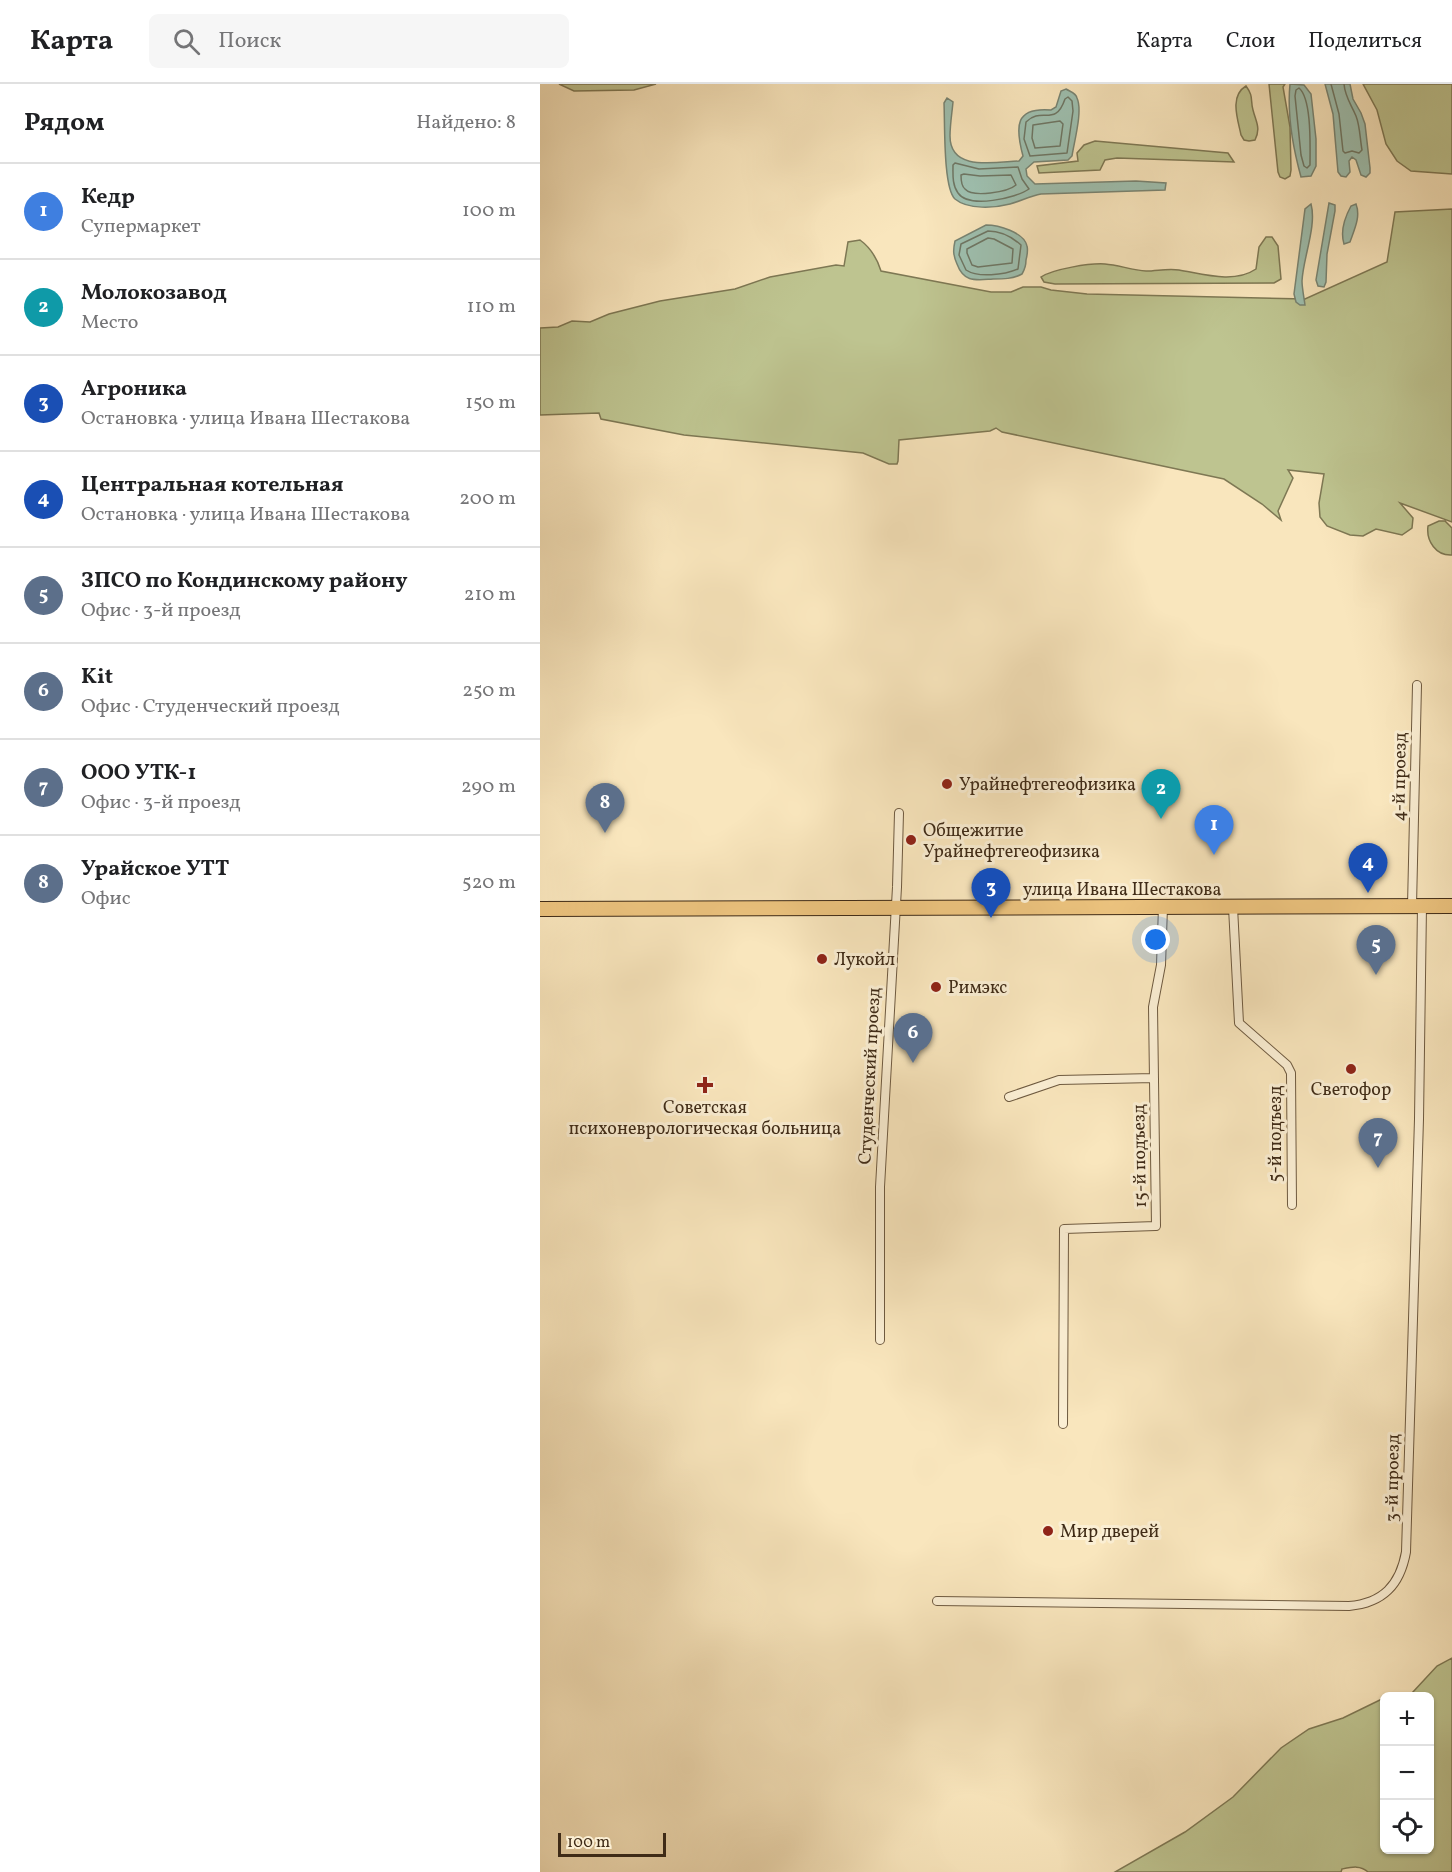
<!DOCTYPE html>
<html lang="ru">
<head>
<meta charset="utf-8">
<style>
  :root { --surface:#fff; --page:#f6f6f6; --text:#202124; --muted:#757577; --line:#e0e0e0; --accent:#8f2418 }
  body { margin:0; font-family:Vollkorn,serif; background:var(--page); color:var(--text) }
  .controls { position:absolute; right:18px; bottom:18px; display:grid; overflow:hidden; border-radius:9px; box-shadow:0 2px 4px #0004 }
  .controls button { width:54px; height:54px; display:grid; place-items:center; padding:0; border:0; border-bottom:2px solid var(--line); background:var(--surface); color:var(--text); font:30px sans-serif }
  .scale { position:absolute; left:18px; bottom:15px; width:108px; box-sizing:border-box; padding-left:6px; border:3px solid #3f2b17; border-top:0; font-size:16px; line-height:21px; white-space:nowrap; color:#3f2b17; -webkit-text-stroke:4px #fbefd4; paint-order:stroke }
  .you { position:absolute; left:616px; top:856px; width:21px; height:21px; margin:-15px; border:4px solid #fff; border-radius:50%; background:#1a73e8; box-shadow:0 0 0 9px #1a73e833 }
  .badge { display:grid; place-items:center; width:39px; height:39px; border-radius:50%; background:var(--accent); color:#fff; font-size:20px; font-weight:700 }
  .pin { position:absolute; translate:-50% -50px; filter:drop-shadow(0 2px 3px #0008) }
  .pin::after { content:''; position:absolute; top:32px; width:21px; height:18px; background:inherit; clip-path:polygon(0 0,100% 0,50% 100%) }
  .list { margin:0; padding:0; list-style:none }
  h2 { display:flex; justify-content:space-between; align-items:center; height:78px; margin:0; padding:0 24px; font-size:26px }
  h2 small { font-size:20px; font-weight:400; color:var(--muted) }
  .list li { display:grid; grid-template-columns:39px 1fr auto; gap:18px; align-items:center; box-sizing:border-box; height:96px; padding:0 24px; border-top:2px solid var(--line) }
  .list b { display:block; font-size:22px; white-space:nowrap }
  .list p { margin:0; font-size:20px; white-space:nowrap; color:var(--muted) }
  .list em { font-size:20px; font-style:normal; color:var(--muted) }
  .icon { flex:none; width:33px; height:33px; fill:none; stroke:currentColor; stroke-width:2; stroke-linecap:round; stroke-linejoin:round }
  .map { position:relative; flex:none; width:912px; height:1788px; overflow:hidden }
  header { display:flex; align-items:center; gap:36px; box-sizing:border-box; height:84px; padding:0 30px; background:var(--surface); border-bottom:2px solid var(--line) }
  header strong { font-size:28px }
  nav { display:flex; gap:33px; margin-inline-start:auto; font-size:21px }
  .search { width:420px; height:54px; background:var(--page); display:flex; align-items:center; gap:15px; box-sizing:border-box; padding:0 21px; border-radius:9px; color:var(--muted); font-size:22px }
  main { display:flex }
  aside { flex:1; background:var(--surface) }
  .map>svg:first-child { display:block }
  .green { fill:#bec490; stroke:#7e7854; stroke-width:1.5 }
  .water { fill:#9ec0b0; stroke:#788473; stroke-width:1.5 }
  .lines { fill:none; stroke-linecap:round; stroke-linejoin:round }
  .shore { stroke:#6e7664; stroke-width:1.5 }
  .street-casing { stroke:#6e5a40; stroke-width:10 }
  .primary-casing { stroke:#3f2b17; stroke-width:16 }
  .street { stroke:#fbefd4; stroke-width:8 }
  .primary { stroke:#ecc37e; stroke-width:14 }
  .poi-dot { fill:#8f2418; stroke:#fbefd4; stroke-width:2 }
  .labels { text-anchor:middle; stroke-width:6; stroke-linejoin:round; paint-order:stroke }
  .street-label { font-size:18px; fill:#3f2b17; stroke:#fbefd4 }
  .poi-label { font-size:18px; fill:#3f2b17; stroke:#fbefd4; text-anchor:start }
</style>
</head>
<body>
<header>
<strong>Карта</strong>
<div class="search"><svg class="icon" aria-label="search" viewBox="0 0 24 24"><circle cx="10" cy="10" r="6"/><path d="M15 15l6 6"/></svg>Поиск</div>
<nav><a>Карта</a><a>Слои</a><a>Поделиться</a></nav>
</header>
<main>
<aside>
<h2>Рядом<small>Найдено: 8</small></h2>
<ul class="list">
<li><span class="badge" style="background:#3f7fe0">1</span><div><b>Кедр</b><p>Супермаркет</p></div><em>100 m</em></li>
<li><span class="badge" style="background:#0f9aa8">2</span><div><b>Молокозавод</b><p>Место</p></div><em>110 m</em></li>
<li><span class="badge" style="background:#1a4fb4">3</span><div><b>Агроника</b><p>Остановка · улица Ивана Шестакова</p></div><em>150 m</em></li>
<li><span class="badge" style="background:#1a4fb4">4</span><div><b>Центральная котельная</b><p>Остановка · улица Ивана Шестакова</p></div><em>200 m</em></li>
<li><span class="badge" style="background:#5c6f8a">5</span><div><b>ЗПСО по Кондинскому району</b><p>Офис · 3-й проезд</p></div><em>210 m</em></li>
<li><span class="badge" style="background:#5c6f8a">6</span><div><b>Kit</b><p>Офис · Студенческий проезд</p></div><em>250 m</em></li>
<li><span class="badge" style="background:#5c6f8a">7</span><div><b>ООО УТК-1</b><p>Офис · 3-й проезд</p></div><em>290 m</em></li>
<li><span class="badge" style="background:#5c6f8a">8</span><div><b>Урайское УТТ</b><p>Офис</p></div><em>520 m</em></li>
</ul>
</aside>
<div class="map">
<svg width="912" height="1788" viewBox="0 0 912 1788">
  <rect width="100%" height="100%" fill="#f9e6bd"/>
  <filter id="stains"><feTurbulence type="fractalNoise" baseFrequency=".00333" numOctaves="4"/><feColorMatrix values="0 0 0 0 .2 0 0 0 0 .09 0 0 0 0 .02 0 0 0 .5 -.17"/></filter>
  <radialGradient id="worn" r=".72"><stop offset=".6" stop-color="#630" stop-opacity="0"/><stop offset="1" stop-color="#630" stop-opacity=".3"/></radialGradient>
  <path class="green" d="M 19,0 L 116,0 L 94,6 L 34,7 Z
    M 729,0 L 745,0 L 743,3 L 750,43 L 751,86 L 750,92 L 745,95 L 740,93 L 738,88 Z
    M 823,0 L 912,0 L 912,90 L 871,87 L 857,77 L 846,60 L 837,26 Z
    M 706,2 C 714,13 710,15 713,26 C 716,38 721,44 715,56 L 709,57 L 704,56 L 701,51 C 698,36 689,12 706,2 Z
    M 555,57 L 688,69 L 694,78 L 577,74 L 565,76 L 560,86 L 499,89 L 497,82 L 538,77 L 537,69 L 544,61 Z
    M 912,125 L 912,438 L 860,419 L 873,434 L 872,444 L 862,451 L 836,445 L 823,452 L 810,451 L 787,442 L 780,433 L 779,419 L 784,390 L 748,386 L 753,394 L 738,427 L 741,436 L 722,420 L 684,395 L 462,348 L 456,344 L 450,347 L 359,356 L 358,377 L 357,380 L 349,380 L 323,369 L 144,351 L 61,335 L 59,329 L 0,331 L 0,244 L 18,243 L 32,237 L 50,238 L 69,230 L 120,217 L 195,205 L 230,193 L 296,181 L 304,182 L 308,158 L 320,156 C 331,164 337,174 341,187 L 451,208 L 471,208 L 483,203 L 501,203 L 511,206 L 547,210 L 765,215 L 847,178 L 855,128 Z
    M 726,153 L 732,153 L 738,162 L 741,195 L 734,199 L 515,200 L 504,198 L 501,193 C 513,185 550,179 565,180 C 578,181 592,186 606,187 C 617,187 628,184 639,186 C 663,190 694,200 716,185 L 719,163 Z
    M 899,437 L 905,437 L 912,444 L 912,471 C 896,472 886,457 888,442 Z
    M 912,1574 L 912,1788 L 828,1788 C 821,1781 812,1783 802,1785 L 801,1788 L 575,1788 L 645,1748 L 693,1713 L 741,1664 L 769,1645 L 803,1634 L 844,1614 L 844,1766 L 890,1766 L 890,1612 L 852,1612 L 872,1609 L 897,1582 Z"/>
  <path class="water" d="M 750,0 L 764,1 L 771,10 L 776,55 L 776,82 L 771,92 L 761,93 C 753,64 747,30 750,0 Z
    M 785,0 L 810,0 L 813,15 L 821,29 L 825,40 L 830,84 L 830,89 L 826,93 L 821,91 L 816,76 L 812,73 L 809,77 L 810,88 L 806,93 L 801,92 L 798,88 L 793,30 Z
    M 526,5 C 531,8 536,9 537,14 C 543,27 534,58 532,72 L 528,76 L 494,78 L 486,85 L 487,92 L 495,100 L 596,97 L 626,99 L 625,106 L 501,110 C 490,112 481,117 470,120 C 455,124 428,126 415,115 C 403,104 405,38 404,19 L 407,14 L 413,18 C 412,29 410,41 410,52 C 410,88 455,78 479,77 L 483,72 C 475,42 475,23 511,26 L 516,23 L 521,7 Z
    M 789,119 L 795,121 L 795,127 L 787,170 L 786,198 L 784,203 L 778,202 L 776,196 Z
    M 771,120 C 777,142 763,174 762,197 C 762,204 764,213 765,221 L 760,221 L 756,218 L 754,210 L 765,125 Z
    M 816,120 C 821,133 814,146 810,158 L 804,160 C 800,147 805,133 811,122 Z
    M 446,141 C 458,141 484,148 487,162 C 488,166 487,172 486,176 C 486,182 485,185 482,190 C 473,195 463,195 453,195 C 436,196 424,199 417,180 C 413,171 413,166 415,157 Z"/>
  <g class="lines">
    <path class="shore" d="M 791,0 L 799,30 L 803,67 L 805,69 L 812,67 L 819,69 L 822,66 C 820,55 820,42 816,32 C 811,20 805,13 804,0
      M 759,4 C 772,15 770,63 770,81 L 767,84 L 764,82 L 761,71 L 755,12 L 756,6 Z
      M 528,13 L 532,17 L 533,27 L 527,69 L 490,72 L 484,55 L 486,38 C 502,22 515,44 525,15 Z
      M 520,37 L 523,40 L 520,62 L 495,64 L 492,54 L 493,41 Z
      M 415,79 L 439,85 L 478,83 L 482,95 L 489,105 C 476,114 429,125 418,109 C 412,101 413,90 413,81 Z
      M 424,90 L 440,92 L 471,91 L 476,101 C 468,108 433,114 425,105 C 421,102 421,95 421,91 Z
      M 448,147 C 460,147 472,153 481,161 L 478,185 C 464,191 438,194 426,186 L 419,171 L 421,160 Z
      M 448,154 L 454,155 L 473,165 L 472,179 L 438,183 L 432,181 L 427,169 L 427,165 Z"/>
    <g class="street-casing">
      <path id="street" d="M 872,822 L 877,601
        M 693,823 L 699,939 L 747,981 L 751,989 L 752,1121
        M 469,1013 L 519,996 L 614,994
        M 340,1256 L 340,1103 L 357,803 L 359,729
        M 523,1340 L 524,1145 L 616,1142 L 613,923 L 621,881 L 623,823
        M 397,1517 L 809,1522 C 843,1519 860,1501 866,1468 L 879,1035 L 882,822"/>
    </g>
    <g class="primary-casing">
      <path id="primary" d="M 0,825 L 912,822"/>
    </g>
    <use href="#street" class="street"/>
    <use href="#primary" class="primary"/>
  </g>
  <g class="poi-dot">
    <circle cx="407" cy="700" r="6"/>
    <circle cx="371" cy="756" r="6"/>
    <circle cx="282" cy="875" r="6"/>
    <circle cx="396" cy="903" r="6"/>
    <circle cx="811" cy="985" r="6"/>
    <path d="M162 992h6v6h6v6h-6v6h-6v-6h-6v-6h6z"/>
    <circle cx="508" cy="1447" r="6"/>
  </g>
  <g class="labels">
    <g class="street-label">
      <text transform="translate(859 693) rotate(-89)" y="6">4-й проезд</text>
      <text x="582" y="811">улица Ивана Шестакова</text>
      <text transform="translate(329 992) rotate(-87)" y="6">Студенческий проезд</text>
      <text transform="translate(735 1050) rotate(-90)" y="6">5-й подъезд</text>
      <text transform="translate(599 1072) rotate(-91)" y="6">15-й подъезд</text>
      <text transform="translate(852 1394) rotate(-89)" y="6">3-й проезд</text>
    </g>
    <g class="poi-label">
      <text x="419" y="706">Урайнефтегеофизика</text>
      <text x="383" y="752">Общежитие<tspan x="383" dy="21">Урайнефтегеофизика</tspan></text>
      <text x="294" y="881">Лукойл</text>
      <text x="408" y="909">Римэкс</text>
      <text x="811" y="1011" text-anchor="middle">Светофор</text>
      <text x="165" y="1029" text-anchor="middle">Советская<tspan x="165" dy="21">психоневрологическая больница</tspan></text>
      <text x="520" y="1453">Мир дверей</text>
    </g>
  </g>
  <rect width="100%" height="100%" filter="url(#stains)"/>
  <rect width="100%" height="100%" fill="url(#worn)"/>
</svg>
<div class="controls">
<button>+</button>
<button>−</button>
<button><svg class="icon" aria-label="locate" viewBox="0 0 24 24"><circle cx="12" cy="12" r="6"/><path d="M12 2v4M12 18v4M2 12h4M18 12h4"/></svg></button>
</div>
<div class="scale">100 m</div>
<div class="you"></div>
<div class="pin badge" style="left:674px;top:771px;background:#3f7fe0">1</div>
<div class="pin badge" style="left:621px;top:735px;background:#0f9aa8">2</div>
<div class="pin badge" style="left:451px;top:834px;background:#1a4fb4">3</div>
<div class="pin badge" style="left:828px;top:809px;background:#1a4fb4">4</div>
<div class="pin badge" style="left:836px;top:891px;background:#5c6f8a">5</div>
<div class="pin badge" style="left:373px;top:979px;background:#5c6f8a">6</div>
<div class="pin badge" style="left:838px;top:1084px;background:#5c6f8a">7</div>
<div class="pin badge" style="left:65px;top:749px;background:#5c6f8a">8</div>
</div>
</main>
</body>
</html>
